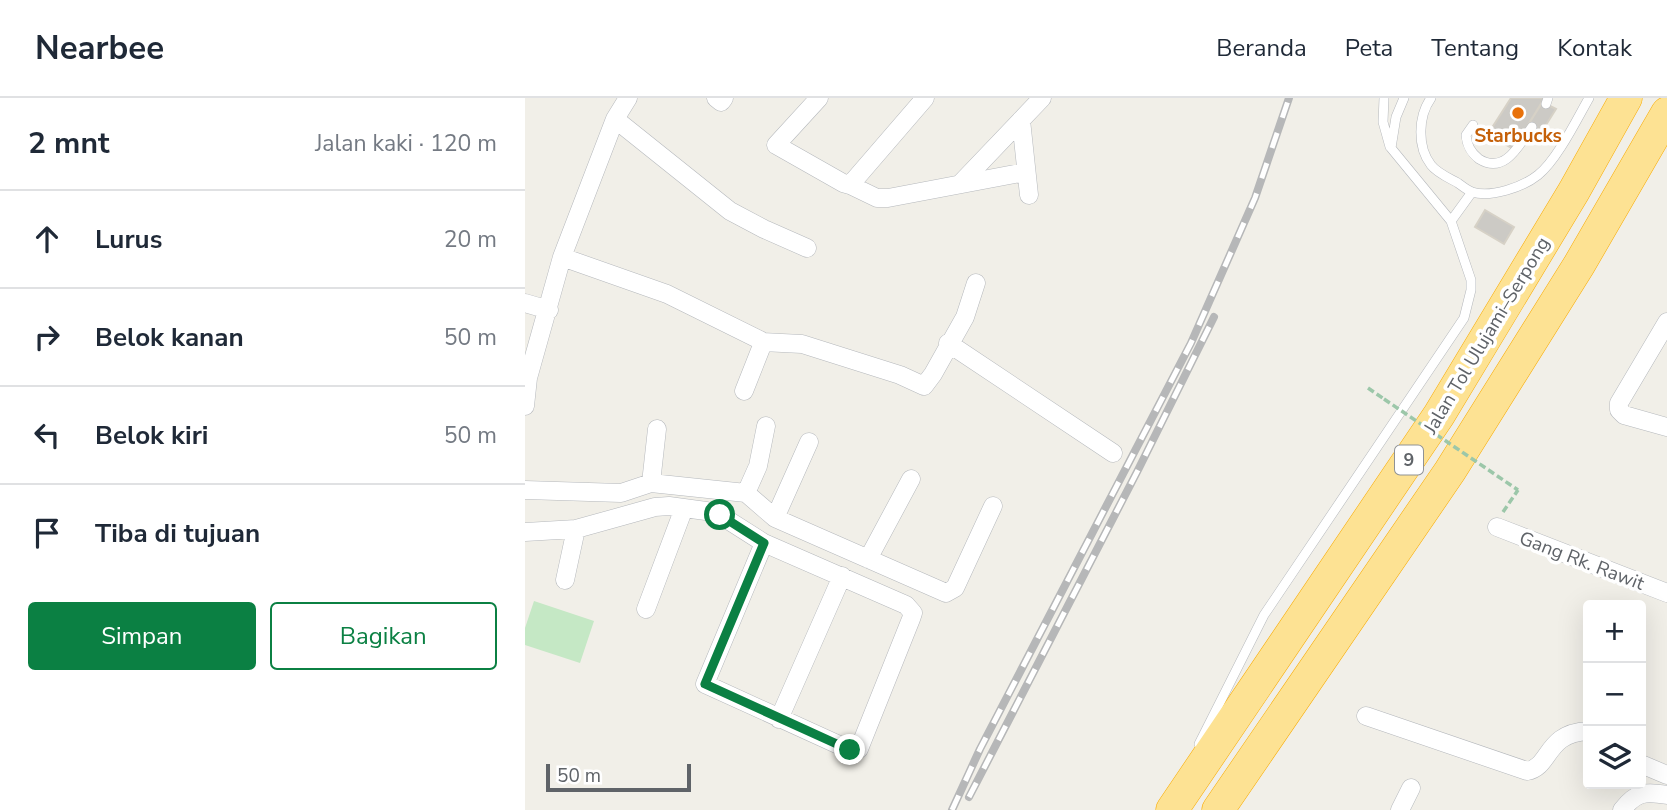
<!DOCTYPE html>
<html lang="id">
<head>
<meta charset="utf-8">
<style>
  :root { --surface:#fff; --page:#f6f6f7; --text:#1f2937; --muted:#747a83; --line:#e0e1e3; --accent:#0b8043 }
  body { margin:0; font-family:"Nunito Sans",sans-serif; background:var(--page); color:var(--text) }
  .controls { position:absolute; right:21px; bottom:21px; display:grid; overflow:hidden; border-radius:7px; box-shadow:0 7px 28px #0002 }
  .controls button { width:63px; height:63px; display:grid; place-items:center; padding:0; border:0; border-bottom:2px solid var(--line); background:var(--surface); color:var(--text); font:35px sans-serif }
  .scale { position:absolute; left:21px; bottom:18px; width:145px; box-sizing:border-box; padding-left:7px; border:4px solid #5f6368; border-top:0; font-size:19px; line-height:24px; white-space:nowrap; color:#5f6368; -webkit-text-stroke:5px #fff; paint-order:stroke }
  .stop { position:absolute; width:21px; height:21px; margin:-16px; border:5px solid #0b8043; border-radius:50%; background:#fff }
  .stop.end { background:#0b8043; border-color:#fff; box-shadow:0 2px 7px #0008 }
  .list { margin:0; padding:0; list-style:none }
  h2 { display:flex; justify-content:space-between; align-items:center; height:91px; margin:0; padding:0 28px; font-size:30px }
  h2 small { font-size:23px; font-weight:400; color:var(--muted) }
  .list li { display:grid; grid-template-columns:46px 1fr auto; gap:21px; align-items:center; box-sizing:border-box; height:98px; padding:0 28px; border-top:2px solid var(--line) }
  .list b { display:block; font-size:26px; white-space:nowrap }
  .list em { font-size:23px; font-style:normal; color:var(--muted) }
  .actions { display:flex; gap:14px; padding:21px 28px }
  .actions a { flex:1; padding:16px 0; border:2px solid var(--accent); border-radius:7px; text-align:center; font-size:24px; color:var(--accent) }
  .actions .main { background:var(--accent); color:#fff }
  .icon { flex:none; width:38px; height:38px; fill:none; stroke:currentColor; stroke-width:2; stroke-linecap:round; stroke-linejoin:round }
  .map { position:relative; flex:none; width:1142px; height:712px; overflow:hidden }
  header { display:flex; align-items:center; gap:42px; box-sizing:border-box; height:98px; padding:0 35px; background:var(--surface); border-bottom:2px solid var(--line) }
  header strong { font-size:33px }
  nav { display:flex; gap:38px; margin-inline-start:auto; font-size:24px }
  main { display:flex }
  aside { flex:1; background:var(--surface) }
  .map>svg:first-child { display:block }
  .green { fill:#c5e8c5 }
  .building { fill:#cccac5; stroke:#d6d1c6; stroke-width:2 }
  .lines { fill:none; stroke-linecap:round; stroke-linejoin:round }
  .service-casing { stroke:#b5b8bc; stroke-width:10 }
  .minor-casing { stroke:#b5b8bc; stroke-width:19 }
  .motorway-casing { stroke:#f9ab00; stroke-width:33 }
  .path { stroke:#9cc7a9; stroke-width:3.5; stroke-dasharray:7 3.5; stroke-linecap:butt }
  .service { stroke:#fff; stroke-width:9 }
  .minor { stroke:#fff; stroke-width:18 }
  .motorway { stroke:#fde293; stroke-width:32 }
  .rail-casing { stroke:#b6b7b8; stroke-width:8 }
  .rail { stroke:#fff; stroke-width:5; stroke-dasharray:16; stroke-linecap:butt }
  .path-bridge { stroke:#9cc7a9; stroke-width:3.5; stroke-dasharray:7 3.5; stroke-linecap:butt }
  .route { stroke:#0b8043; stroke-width:9 }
  .food-dot { fill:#e8710a; stroke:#fff; stroke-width:2.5 }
  .labels { text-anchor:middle; stroke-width:7; stroke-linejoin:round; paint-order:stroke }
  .shield { fill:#fff; stroke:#8f9295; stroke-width:2 }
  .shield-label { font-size:18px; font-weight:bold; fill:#5f6368 }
  .food-label { font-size:19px; font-weight:bold; fill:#c56008; stroke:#fff }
  .street-label { font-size:19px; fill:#5f6368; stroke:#fff }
</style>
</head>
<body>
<header>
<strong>Nearbee</strong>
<nav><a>Beranda</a><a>Peta</a><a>Tentang</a><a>Kontak</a></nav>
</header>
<main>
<aside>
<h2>2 mnt<small>Jalan kaki · 120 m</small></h2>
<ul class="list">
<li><svg class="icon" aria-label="ahead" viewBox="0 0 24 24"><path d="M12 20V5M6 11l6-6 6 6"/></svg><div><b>Lurus</b></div><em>20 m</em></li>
<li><svg class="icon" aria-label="right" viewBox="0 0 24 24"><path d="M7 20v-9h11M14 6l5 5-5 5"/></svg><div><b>Belok kanan</b></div><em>50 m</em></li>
<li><svg class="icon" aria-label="left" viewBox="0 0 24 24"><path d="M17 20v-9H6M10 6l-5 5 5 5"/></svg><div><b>Belok kiri</b></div><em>50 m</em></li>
<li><svg class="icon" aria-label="arrive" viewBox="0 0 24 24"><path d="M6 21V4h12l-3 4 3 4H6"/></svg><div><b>Tiba di tujuan</b></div></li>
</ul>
<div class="actions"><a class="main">Simpan</a><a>Bagikan</a></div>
</aside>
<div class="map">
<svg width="1142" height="712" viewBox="0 0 1142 712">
  <rect width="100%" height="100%" fill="#f1efe8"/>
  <path class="green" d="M 9,503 L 69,523 L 55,565 L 0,547 L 0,530 Z"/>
  <path class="building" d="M 986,0 L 1020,0 L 988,51 L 963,36 Z
    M 1017,4 L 1031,11 L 1016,35 L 1003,27 Z
    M 960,112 L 989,129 L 979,146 L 950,129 Z"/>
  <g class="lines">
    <g class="service-casing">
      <path id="service" d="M 859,0 L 858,24 L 865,49
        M 906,0 C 893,18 892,49 906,67 C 912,75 924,80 933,85 C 937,88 942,92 947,94 C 966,100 998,89 1013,77 C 1032,62 1052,21 1064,0
        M 1021,6 L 1023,0
        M 948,27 L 941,37 C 942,47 945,54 954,61 C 980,77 994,47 1007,29
        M 926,123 L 947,94
        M 674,646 L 739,517 L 939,220 L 946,192 L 946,182 L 926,123 L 866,50 L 871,19 L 879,0"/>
    </g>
    <g class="minor-casing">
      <path id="minor" d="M 191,0 L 196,4 L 199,0
        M 294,0 L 251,47 L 318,85 L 325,87 L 352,100 L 363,100 L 500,74
        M 90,21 L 205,113 L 239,131 L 282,150
        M 496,22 L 504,97
        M 435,86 L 517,0
        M 325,87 L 400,0
        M 37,159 L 142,196 L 235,242 L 237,244 L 236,250 L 219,293
        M 0,205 L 24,212
        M 1142,224 L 1094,305 L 1094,312 L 1099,317 L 1142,329
        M 237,244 L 277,246 L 375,277 L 399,288 L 408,276 L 440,219 L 451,185
        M 423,245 L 588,355
        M 0,308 L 3,280 L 37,159 L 90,21 L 103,0
        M 126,385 L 132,331
        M 0,392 L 96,395 L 126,385 L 221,395 L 233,368 L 241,328
        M 221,395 L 250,420 L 421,495 L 430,490 L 468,408
        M 250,420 L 284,344
        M 972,429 L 1142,495
        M 0,434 L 51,431 L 130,409 L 144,408 L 181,413 L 195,417 L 239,445 L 381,507 L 388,515 L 386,521 L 334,651 L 325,652 L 180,586 L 239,445
        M 343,461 L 386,381
        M 40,482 L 51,431
        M 121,511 L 159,410
        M 841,618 L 1002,673 C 1026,669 1020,635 1063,633
        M 254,621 L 317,478
        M 1116,666 L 1142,677
        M 875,712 L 886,690
        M 1097,712 C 1111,694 1120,693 1142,697"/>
    </g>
    <g class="motorway-casing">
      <path id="motorway" d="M 647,712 L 914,317 L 1049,93 L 1101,0
        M 693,712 L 925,373 L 1054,167 L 1142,15"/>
    </g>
    <path class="path" d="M 843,290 L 859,301
      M 978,414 L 993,392"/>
    <use href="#service" class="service"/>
    <use href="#minor" class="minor"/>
    <use href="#motorway" class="motorway"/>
    <g class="rail-casing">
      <path id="rail" d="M 444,699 L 613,372 L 689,219
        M 427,712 L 455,651 L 666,245 L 730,100 L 764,0"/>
    </g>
    <use href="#rail" class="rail"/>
    <path class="path-bridge" d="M 859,301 L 993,392"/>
  </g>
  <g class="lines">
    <path class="route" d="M 195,417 L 239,445 L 180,586 L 325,652"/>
  </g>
  <circle class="food-dot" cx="993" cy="15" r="7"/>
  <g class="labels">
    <rect class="shield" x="870" y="347.5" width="28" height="29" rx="5"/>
    <g class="shield-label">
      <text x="884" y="368">9</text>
    </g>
    <g class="food-label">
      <text x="993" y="44">Starbucks</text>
    </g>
    <g class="street-label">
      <text transform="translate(961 237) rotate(-59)" y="7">Jalan Tol Ulujami–Serpong</text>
      <text transform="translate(1057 462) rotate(21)" y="7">Gang Rk. Rawit</text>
    </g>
  </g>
</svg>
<div class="controls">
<button>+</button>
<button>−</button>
<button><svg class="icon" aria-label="layers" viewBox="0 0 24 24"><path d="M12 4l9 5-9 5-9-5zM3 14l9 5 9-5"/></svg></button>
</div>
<div class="scale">50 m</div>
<div class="stop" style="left:195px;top:417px"></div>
<div class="stop end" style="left:325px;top:652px"></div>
</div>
</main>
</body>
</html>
